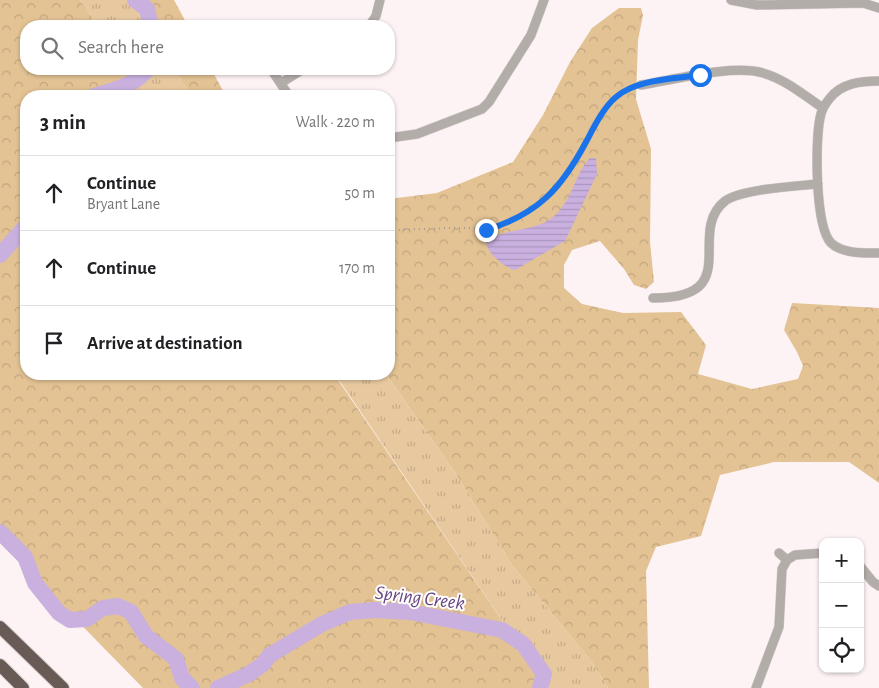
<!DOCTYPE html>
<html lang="en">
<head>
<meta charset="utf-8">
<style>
  :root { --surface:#fff; --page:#f6f6f6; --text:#202124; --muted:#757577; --line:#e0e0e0 }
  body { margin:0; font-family:"Alegreya Sans",sans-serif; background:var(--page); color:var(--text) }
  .controls { position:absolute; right:15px; bottom:15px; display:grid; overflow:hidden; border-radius:10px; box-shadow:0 1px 4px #0004 }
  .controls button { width:45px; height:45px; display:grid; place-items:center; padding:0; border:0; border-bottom:1px solid var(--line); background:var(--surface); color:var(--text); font:25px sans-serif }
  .stop { position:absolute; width:15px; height:15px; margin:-11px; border:4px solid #1a73e8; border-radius:50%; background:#fff }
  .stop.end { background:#1a73e8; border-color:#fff; box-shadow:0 1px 5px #0008 }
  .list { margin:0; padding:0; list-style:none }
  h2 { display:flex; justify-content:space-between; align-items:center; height:65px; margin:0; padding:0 20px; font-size:21px }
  h2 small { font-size:16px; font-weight:400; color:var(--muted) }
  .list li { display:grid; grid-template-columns:32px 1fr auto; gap:15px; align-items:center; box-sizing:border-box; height:75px; padding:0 20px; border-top:1px solid var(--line) }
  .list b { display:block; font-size:19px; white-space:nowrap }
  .list p { margin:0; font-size:16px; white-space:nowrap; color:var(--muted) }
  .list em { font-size:16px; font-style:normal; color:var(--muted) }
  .icon { flex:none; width:28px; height:28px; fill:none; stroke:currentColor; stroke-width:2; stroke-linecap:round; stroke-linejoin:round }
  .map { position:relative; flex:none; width:879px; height:688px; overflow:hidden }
  .search { position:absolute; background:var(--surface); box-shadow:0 1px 4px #0004; left:20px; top:20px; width:375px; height:55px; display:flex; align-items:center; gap:12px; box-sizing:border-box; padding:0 18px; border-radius:20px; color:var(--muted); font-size:19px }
  .panel { position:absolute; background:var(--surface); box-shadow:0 1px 4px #0004; left:20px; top:90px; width:375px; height:290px; border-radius:20px }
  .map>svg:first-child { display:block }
  .grass { fill:url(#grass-tufts) }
  .forest { fill:url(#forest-crowns) }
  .water { fill:url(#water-rules) }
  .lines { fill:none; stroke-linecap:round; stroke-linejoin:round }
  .river { stroke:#c9b0df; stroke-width:16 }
  .minor-casing { stroke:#d7cecf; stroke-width:10 }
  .highway-casing { stroke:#d7cecf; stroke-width:14 }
  .path { stroke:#a29a9b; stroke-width:2; stroke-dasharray:1 4; stroke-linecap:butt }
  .minor { stroke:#b3adaa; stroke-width:9 }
  .highway { stroke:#685b56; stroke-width:12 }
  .route { stroke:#1a73e8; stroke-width:6 }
  .labels { text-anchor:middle; stroke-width:4; stroke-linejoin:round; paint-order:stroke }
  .water-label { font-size:20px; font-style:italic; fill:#684682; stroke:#fff }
</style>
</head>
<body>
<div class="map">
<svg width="879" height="688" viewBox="0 0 879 688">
  <defs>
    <pattern id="grass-tufts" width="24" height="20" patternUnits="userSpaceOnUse" patternTransform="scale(1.25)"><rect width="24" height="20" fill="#e8c99f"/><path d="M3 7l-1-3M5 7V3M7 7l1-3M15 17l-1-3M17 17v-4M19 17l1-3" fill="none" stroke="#c6ab88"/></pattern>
    <pattern id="forest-crowns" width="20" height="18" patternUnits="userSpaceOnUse" patternTransform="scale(1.25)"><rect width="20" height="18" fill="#e3c294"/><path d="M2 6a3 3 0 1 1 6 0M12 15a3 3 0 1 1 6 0" fill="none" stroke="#c2a67e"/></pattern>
    <pattern id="water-rules" width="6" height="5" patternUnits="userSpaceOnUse" patternTransform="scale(1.25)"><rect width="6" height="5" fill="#c9b0df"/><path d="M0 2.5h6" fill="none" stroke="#ac96be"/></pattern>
  </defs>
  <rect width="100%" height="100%" fill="#fdf3f4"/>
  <path class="grass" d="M 80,0 L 130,0 L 147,26 L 98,26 Z
    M 127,69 L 174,69 L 192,96 L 146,96 Z
    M 335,374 L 386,374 L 456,474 L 512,565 L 592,662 L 608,688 L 548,688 Z"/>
  <path class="forest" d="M 0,0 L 80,0 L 98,26 L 26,26 L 26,69 L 127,69 L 146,96 L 26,96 L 26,374 L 334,374 L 548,688 L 143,688 L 0,542 Z
    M 130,0 L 174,0 L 188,26 L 147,26 Z
    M 619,8 L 641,8 L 643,15 L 638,40 L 636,99 L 651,149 L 650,242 L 654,282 L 646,289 L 634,285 L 624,269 L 600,241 L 572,250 L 564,265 L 564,288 L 582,304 L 623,313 L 681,312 L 706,345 L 698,374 L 752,389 L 798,379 L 803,366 L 797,352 L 784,330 L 792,303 L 879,308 L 879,483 L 849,462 L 774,462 L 720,475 L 701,536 L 656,547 L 646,571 L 649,688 L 608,688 L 592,662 L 512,565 L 456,474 L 386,374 L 389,374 L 389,199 L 437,193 L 513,162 L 543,115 L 570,62 L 592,28 Z
    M 174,69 L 211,69 L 226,96 L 192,96 Z"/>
  <path class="water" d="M 590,158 L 596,158 L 597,174 L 565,241 L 515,270 C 504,267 489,255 486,243 C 502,227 534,233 553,217 C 572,202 574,175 590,158 Z"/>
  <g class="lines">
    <path class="river" d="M 135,0 L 147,9 L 151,26
      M 94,96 C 114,90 135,85 148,69
      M 0,255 L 26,226
      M 0,532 L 25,557 L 35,583 L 59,613 L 70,620 L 87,619 L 103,608 L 118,606 L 131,612 L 146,636 L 176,659 L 182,678 L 192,688
      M 218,688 L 249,674 L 262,665 L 270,655 L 322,624 L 350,612 L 375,610 L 410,612 L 502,630 L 523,644 L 544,674 L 540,688"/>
    <g class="minor-casing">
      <path id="minor" d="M 731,0 L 757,5 L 863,3 L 879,8
        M 369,26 L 376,16 L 380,0
        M 271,69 L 289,96
        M 879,81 C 861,81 842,83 830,98 C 825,104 821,111 820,118 C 815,142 815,226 831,243 C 843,254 864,253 879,253
        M 281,83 L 303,69
        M 641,85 C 673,80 733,64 763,73 C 785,79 805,96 823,108
        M 389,138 L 417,134 L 482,109 L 489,102 L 531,35 L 544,0
        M 653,298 C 746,298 685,233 725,201 C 741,189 797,186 818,184
        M 779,553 L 787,560
        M 860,566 L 873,582 L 879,586
        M 756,688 L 779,627 L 782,569 L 787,560 L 795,555 L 823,553"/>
    </g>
    <g class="highway-casing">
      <path id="highway" d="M 0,627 L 63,688
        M 0,665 L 23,688"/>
    </g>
    <path class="path" d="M 389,231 C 409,229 430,229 450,228 C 472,227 483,232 506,224 C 534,214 557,192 572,168 C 590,139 600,100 634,88"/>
    <use href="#minor" class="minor"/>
    <use href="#highway" class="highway"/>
  </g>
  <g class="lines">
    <path class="route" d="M 486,230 C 538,214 561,189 586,142 C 594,127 603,108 616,97 C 636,79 675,79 700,75"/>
  </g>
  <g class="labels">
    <g class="water-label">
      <text transform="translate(420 597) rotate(7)" y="7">Spring Creek</text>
    </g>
  </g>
</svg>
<div class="controls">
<button>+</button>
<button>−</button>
<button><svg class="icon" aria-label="locate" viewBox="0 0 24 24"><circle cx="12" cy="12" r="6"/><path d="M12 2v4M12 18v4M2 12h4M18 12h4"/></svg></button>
</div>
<div class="stop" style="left:700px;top:75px"></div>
<div class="stop end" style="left:486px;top:230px"></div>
<div class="search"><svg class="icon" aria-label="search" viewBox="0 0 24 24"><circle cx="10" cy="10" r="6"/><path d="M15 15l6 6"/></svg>Search here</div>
<section class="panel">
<h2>3 min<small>Walk · 220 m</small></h2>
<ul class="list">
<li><svg class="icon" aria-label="ahead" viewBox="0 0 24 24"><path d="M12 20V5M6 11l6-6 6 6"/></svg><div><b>Continue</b><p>Bryant Lane</p></div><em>50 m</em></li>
<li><svg class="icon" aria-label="ahead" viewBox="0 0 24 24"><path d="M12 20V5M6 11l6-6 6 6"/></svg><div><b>Continue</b></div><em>170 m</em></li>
<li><svg class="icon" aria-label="arrive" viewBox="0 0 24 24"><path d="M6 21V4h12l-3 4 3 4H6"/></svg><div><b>Arrive at destination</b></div></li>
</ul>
</section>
</div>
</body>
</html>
